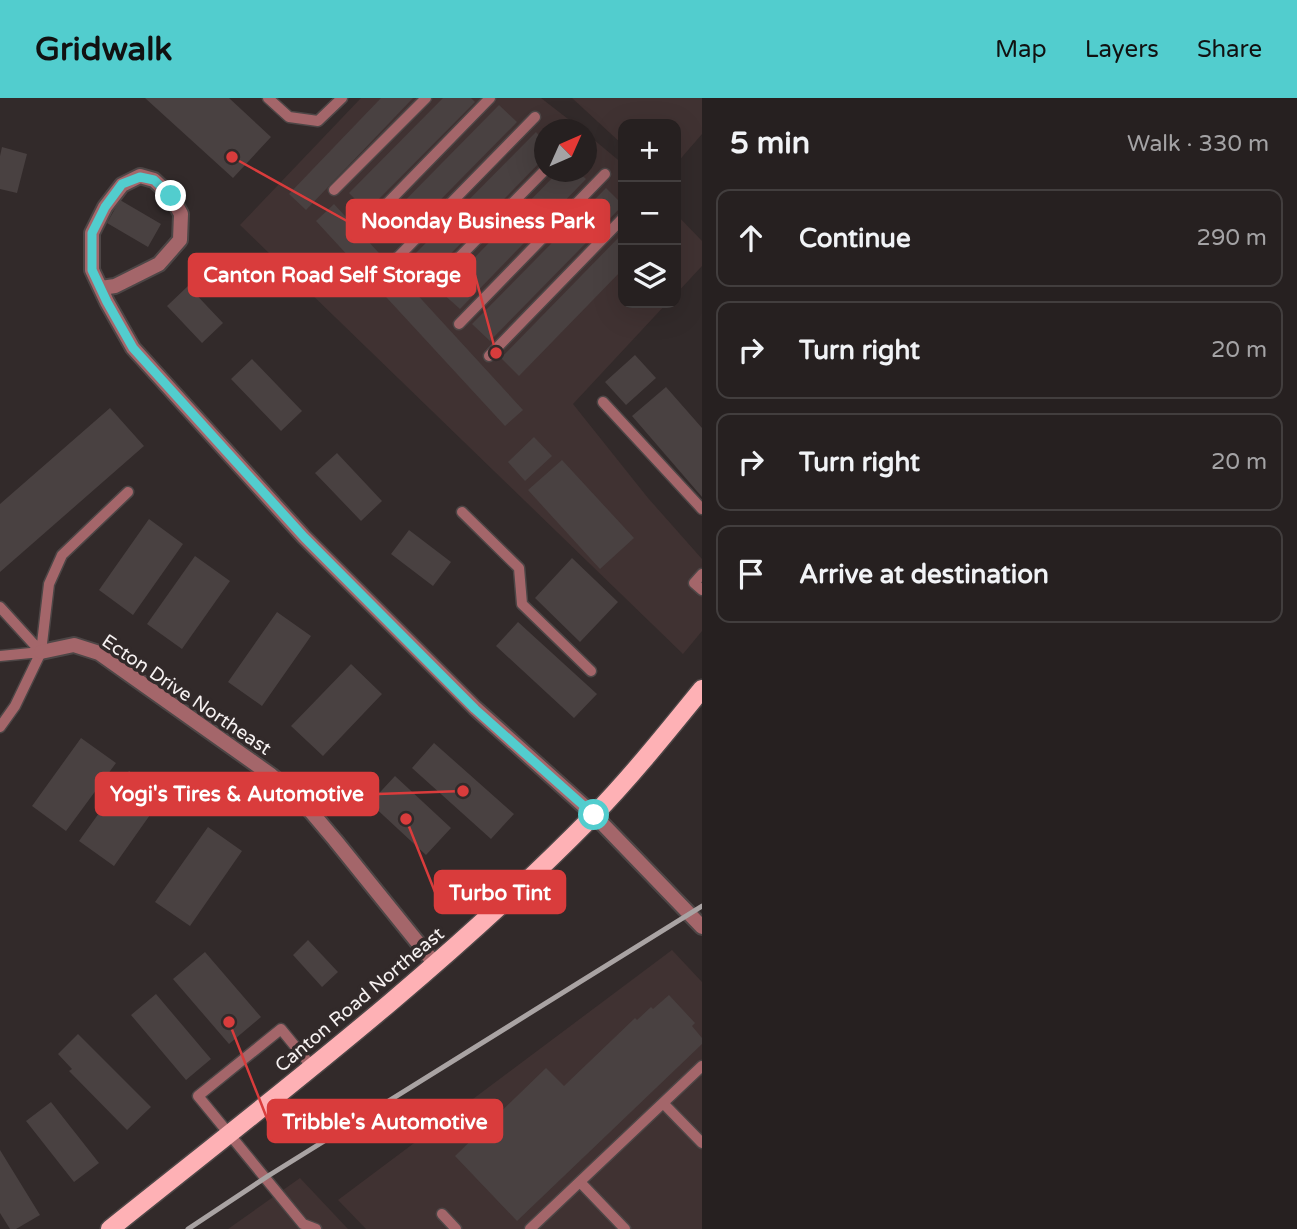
<!DOCTYPE html>
<html lang="en">
<head>
<meta charset="utf-8">
<style>
  :root { --surface:#262020; --page:#322d2d; --text:#f1f3f6; --muted:#a4a3a5; --line:#423e3e; --accent:#52cdce }
  body { margin:0; font-family:"Varela Round",sans-serif; background:var(--page); color:var(--text) }
  .controls { position:absolute; right:21px; top:21px; display:grid; overflow:hidden; border-radius:14px; box-shadow:0 7px 28px #0002 }
  .controls button { width:63px; height:63px; display:grid; place-items:center; padding:0; border:0; border-bottom:2px solid var(--line); background:var(--surface); color:var(--text); font:35px sans-serif }
  .compass { position:absolute; left:534px; top:21px; width:63px; height:63px; border-radius:50%; background:var(--surface); box-shadow:0 7px 28px #0002; rotate:45deg }
  .stop { position:absolute; width:21px; height:21px; margin:-16px; border:5px solid #52cdce; border-radius:50%; background:#fff }
  .stop.end { background:#52cdce; border-color:#fff; box-shadow:0 2px 7px #0008 }
  .list { margin:0; padding:0; list-style:none }
  h2 { display:flex; justify-content:space-between; align-items:center; height:91px; margin:0; padding:0 28px; font-size:30px }
  h2 small { font-size:23px; font-weight:400; color:var(--muted) }
  .list li { display:grid; grid-template-columns:46px 1fr auto; gap:21px; align-items:center; box-sizing:border-box; height:98px; margin:0 14px 14px; padding:0 14px; border:2px solid var(--line); border-radius:14px }
  .list b { display:block; font-size:26px; white-space:nowrap }
  .list em { font-size:23px; font-style:normal; color:var(--muted) }
  .icon { flex:none; width:38px; height:38px; fill:none; stroke:currentColor; stroke-width:2; stroke-linecap:round; stroke-linejoin:round }
  .map { position:relative; flex:none; width:702px; height:1131px; overflow:hidden }
  header { display:flex; align-items:center; gap:42px; box-sizing:border-box; height:98px; padding:0 35px; background:var(--accent); color:#111 }
  header strong { font-size:33px }
  nav { display:flex; gap:38px; margin-inline-start:auto; font-size:24px }
  main { display:flex }
  aside { flex:1; background:var(--surface) }
  .map>svg:first-child { display:block }
  .built { fill:#403232 }
  .building { fill:#494141 }
  .lines { fill:none; stroke-linecap:round; stroke-linejoin:round }
  .lane-casing { stroke:#4d4646; stroke-width:13 }
  .street-casing { stroke:#4d4646; stroke-width:18 }
  .primary-casing { stroke:#4d4646; stroke-width:21 }
  .lane { stroke:#a4666a; stroke-width:10 }
  .street { stroke:#a4666a; stroke-width:14 }
  .primary { stroke:#feb1b5; stroke-width:18 }
  .rail { stroke:#a9a3a3; stroke-width:5 }
  .route { stroke:#52cdce; stroke-width:9 }
  .labels { text-anchor:middle; stroke-width:7; stroke-linejoin:round; paint-order:stroke }
  .street-label { font-size:19px; fill:#f6f1f1; stroke:#322a2a }
  .leader { fill:none; stroke:#d93c3c; stroke-width:2.5 }
  .callout-dot { fill:#d93c3c; stroke:#322a2a; stroke-width:2.5 }
  .callout { fill:#d93c3c; stroke:#d93c3c; stroke-width:2.5 }
  .callout-label { font-size:21px; text-anchor:middle; font-weight:bold; fill:#fff }
</style>
</head>
<body>
<header>
<strong>Gridwalk</strong>
<nav><a>Map</a><a>Layers</a><a>Share</a></nav>
</header>
<main>
<div class="map">
<svg width="702" height="1131" viewBox="0 0 702 1131">
  <rect width="100%" height="100%" fill="#322a2a"/>
  <path class="built" d="M 361,0 L 541,0 L 581,31 L 544,32 L 544,74 L 586,74 L 587,36 L 623,66 L 623,205 L 667,205 L 573,306 L 648,400 L 702,461 L 702,533 L 683,556 L 240,127 Z
    M 572,0 L 702,0 L 702,36 L 676,66 L 676,26 L 623,26 L 623,47 Z
    M 676,116 L 702,143 L 702,168 L 676,196 Z
    M 672,852 L 702,884 L 702,1131 L 366,1131 L 338,1102 Z
    M 300,1080 L 348,1131 L 228,1131 Z"/>
  <path class="building" d="M 145,0 L 229,0 L 271,39 L 233,80 Z
    M 381,0 L 413,0 L 306,112 L 289,96 Z
    M 443,0 L 471,0 L 475,4 L 367,113 L 349,95 Z
    M 499,7 L 517,24 L 398,145 L 380,128 Z
    M 536,34 L 544,43 L 544,60 L 428,179 L 410,161 Z
    M 2,49 L 27,56 L 17,95 L 0,91 L 0,58 Z
    M 558,74 L 578,74 L 586,81 L 460,211 L 441,194 Z
    M 606,90 L 623,107 L 490,243 L 472,226 Z
    M 120,102 L 161,126 L 148,149 L 107,125 Z
    M 334,106 L 523,312 L 505,328 L 316,123 Z
    M 623,135 L 623,171 L 519,278 L 501,260 Z
    M 188,188 L 223,225 L 202,245 L 167,208 Z
    M 635,257 L 656,280 L 626,307 L 605,284 Z
    M 252,261 L 302,313 L 281,333 L 231,281 Z
    M 666,289 L 702,330 L 702,399 L 632,318 Z
    M 110,310 L 144,348 L 0,474 L 0,406 Z
    M 534,339 L 552,358 L 525,383 L 508,364 Z
    M 337,355 L 382,403 L 361,423 L 315,375 Z
    M 562,362 L 634,440 L 600,471 L 528,392 Z
    M 149,421 L 183,446 L 133,517 L 99,492 Z
    M 409,432 L 451,464 L 433,488 L 391,456 Z
    M 195,458 L 230,483 L 182,551 L 147,526 Z
    M 572,460 L 618,504 L 580,544 L 535,500 Z
    M 277,514 L 311,538 L 262,608 L 228,584 Z
    M 518,524 L 597,596 L 574,620 L 496,548 Z
    M 351,566 L 382,596 L 323,658 L 291,628 Z
    M 81,640 L 116,665 L 66,733 L 32,708 Z
    M 434,645 L 514,716 L 491,741 L 412,670 Z
    M 129,673 L 164,697 L 114,768 L 79,743 Z
    M 395,678 L 451,730 L 426,757 L 370,705 Z
    M 208,729 L 242,753 L 190,828 L 155,804 Z
    M 308,842 L 338,874 L 322,889 L 293,857 Z
    M 205,854 L 261,919 L 229,946 L 173,881 Z
    M 156,896 L 211,961 L 186,982 L 131,917 Z
    M 669,897 L 695,925 L 692,928 L 702,940 L 702,946 L 517,1123 L 455,1058 L 546,970 L 564,988 L 635,920 L 637,922 L 651,909 L 653,911 Z
    M 78,936 L 151,1009 L 127,1032 L 69,973 L 72,971 L 58,956 Z
    M 51,1004 L 99,1065 L 74,1084 L 26,1023 Z
    M 0,1052 L 40,1117 L 16,1131 L 10,1131 L 0,1115 Z"/>
  <g class="lines">
    <g class="lane-casing">
      <path id="lane" d="M 268,0 L 289,19 L 318,23 L 342,0
        M 334,92 L 426,0
        M 367,126 L 490,0
        M 398,159 L 535,19
        M 427,192 L 544,73
        M 459,226 L 605,76
        M 489,258 L 623,120
        M 603,304 L 702,411
        M 462,414 L 519,470 L 522,506 L 591,573
        M 702,476 L 694,485 L 702,492
        M 0,509 L 41,554
        M 0,558 L 41,554
        M 0,629 L 15,608 L 41,554 L 49,486 L 62,457 L 128,394
        M 312,969 L 281,931 L 198,998 L 303,1126 L 316,1131
        M 663,1005 L 702,1045
        M 580,1084 L 625,1131
        M 442,1116 L 456,1131
        M 530,1131 L 702,968"/>
    </g>
    <g class="street-casing">
      <path id="street" d="M 101,190 L 115,188 L 159,166 L 180,142 L 181,116 L 171,98 L 154,82 L 140,78 L 122,87 L 105,109 L 92,135 L 92,172 L 107,204 L 133,250 L 304,439 L 475,610 L 594,717 L 702,829
        M 41,554 L 74,547 L 99,555 L 271,677 L 302,703 L 335,742 L 435,866"/>
    </g>
    <g class="primary-casing">
      <path id="primary" d="M 110,1131 C 275,999 444,870 592,719 C 631,679 667,634 702,591"/>
    </g>
    <use href="#lane" class="lane"/>
    <use href="#street" class="street"/>
    <use href="#primary" class="primary"/>
    <path class="rail" d="M 188,1131 L 268,1078 L 702,808"/>
  </g>
  <g class="lines">
    <path class="route" d="M 171,98 L 154,82 L 140,79 L 122,86 L 105,109 L 92,135 L 92,172 L 107,204 L 133,250 L 304,439 L 475,611 L 594,717"/>
  </g>
  <g class="labels">
    <g class="street-label">
      <text transform="translate(187 596) rotate(34)" y="7">Ecton Drive Northeast</text>
      <text transform="translate(359 901) rotate(-40)" y="7">Canton Road Northeast</text>
    </g>
  </g>
  <path class="leader" d="M232 59L347 123M496 255L475 177M463 693L378 696M406 721L435 794M229 924L268 1023"/>
  <g class="callout-dot">
    <circle cx="232" cy="59" r="7"/>
    <circle cx="496" cy="255" r="7"/>
    <circle cx="463" cy="693" r="7"/>
    <circle cx="406" cy="721" r="7"/>
    <circle cx="229" cy="924" r="7"/>
  </g>
  <g class="callout">
    <rect x="347" y="102" width="262" height="42" rx="7"/>
    <rect x="189" y="156" width="286" height="42" rx="7"/>
    <rect x="96" y="675" width="282" height="42" rx="7"/>
    <rect x="435" y="773" width="130" height="42" rx="7"/>
    <rect x="268" y="1002" width="234" height="42" rx="7"/>
  </g>
  <g class="callout-label">
    <text x="478" y="130">Noonday Business Park</text>
    <text x="332" y="184">Canton Road Self Storage</text>
    <text x="237" y="703">Yogi's Tires &amp; Automotive</text>
    <text x="500" y="802">Turbo Tint</text>
    <text x="385" y="1031">Tribble's Automotive</text>
  </g>
</svg>
<div class="controls">
<button>+</button>
<button>−</button>
<button><svg class="icon" aria-label="layers" viewBox="0 0 24 24"><path d="M12 4l9 5-9 5-9-5zM3 14l9 5 9-5"/></svg></button>
</div>
<svg class="compass" viewBox="-18 -18 36 36"><path d="M0-13l5 13h-10z" fill="#e53935"/><path d="M0 13l5-13h-10z" fill="#a4a3a5"/></svg>
<div class="stop" style="left:594px;top:717px"></div>
<div class="stop end" style="left:171px;top:98px"></div>
</div>
<aside>
<h2>5 min<small>Walk · 330 m</small></h2>
<ul class="list">
<li><svg class="icon" aria-label="ahead" viewBox="0 0 24 24"><path d="M12 20V5M6 11l6-6 6 6"/></svg><div><b>Continue</b></div><em>290 m</em></li>
<li><svg class="icon" aria-label="right" viewBox="0 0 24 24"><path d="M7 20v-9h11M14 6l5 5-5 5"/></svg><div><b>Turn right</b></div><em>20 m</em></li>
<li><svg class="icon" aria-label="right" viewBox="0 0 24 24"><path d="M7 20v-9h11M14 6l5 5-5 5"/></svg><div><b>Turn right</b></div><em>20 m</em></li>
<li><svg class="icon" aria-label="arrive" viewBox="0 0 24 24"><path d="M6 21V4h12l-3 4 3 4H6"/></svg><div><b>Arrive at destination</b></div></li>
</ul>
</aside>
</main>
</body>
</html>
